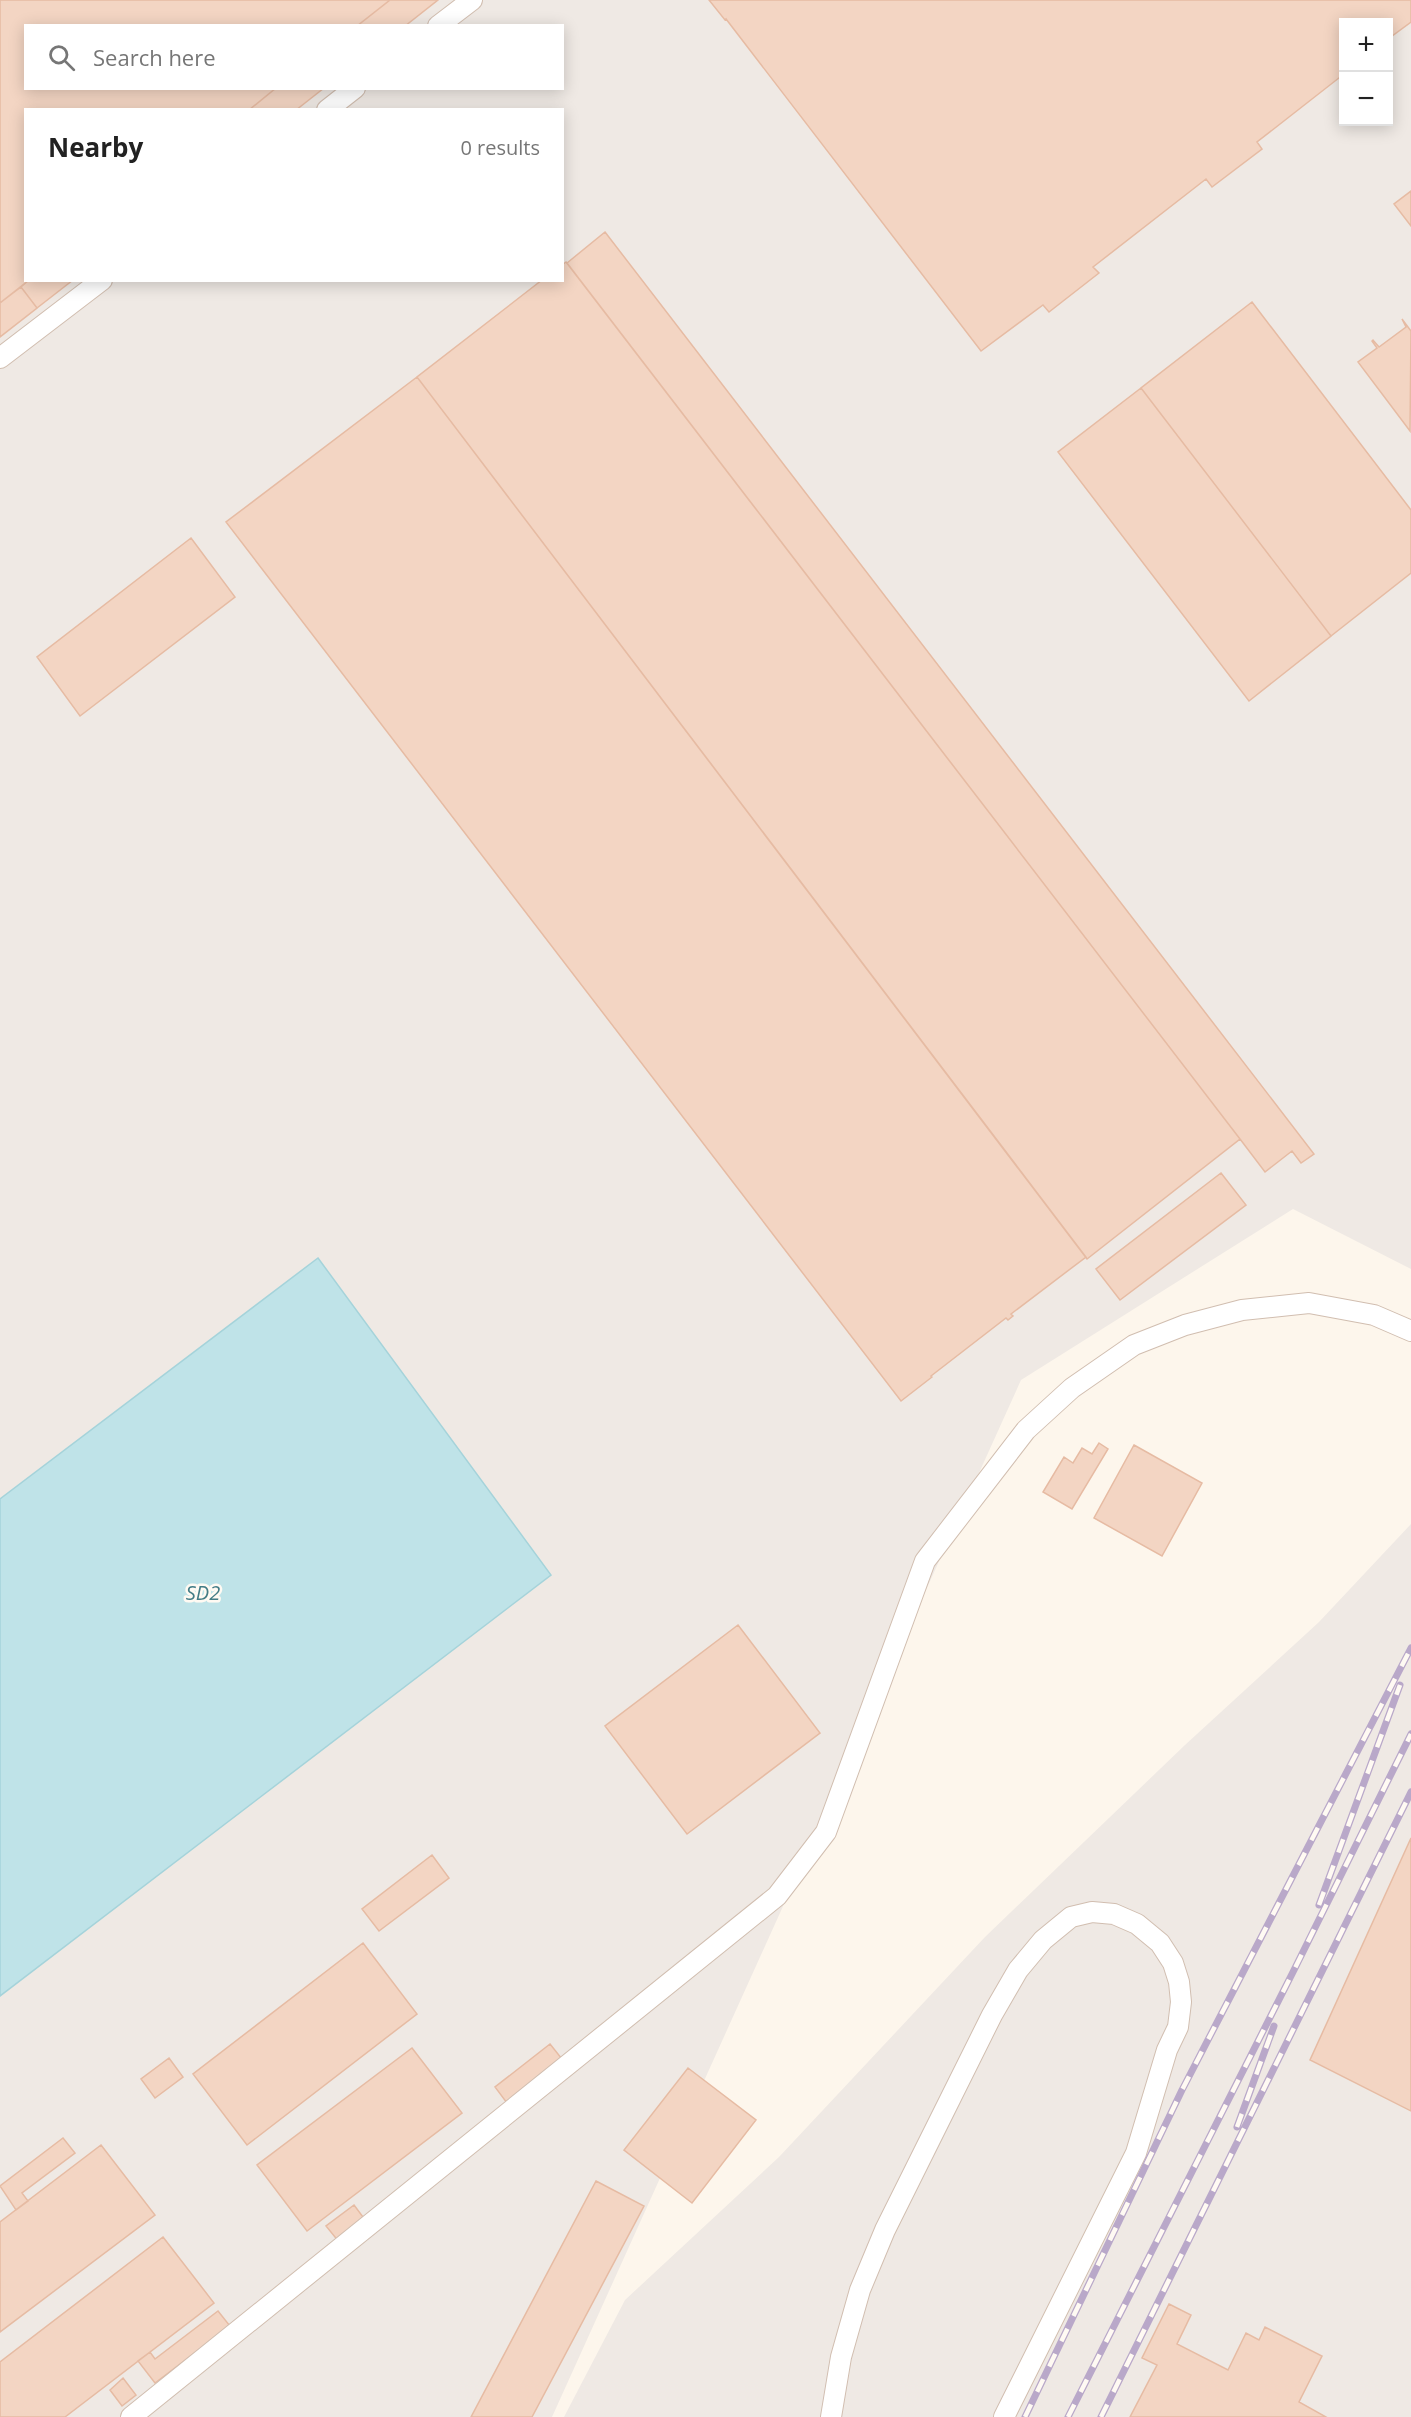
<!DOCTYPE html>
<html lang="en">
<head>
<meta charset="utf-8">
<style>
  :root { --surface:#fff; --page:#f2f2f2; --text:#222; --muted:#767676; --line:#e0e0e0 }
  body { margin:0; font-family:"Open Sans",sans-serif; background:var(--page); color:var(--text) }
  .controls { position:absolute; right:18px; top:18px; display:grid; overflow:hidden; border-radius:0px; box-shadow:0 3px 15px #0003 }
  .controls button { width:54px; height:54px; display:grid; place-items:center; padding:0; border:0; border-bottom:2px solid var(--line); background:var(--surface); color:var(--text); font:30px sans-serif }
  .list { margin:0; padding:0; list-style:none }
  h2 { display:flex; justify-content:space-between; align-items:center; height:78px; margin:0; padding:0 24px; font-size:26px }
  h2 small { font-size:20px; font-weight:400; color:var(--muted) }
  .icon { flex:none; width:33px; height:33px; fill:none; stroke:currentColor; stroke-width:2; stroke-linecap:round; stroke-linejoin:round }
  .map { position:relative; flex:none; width:1411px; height:2417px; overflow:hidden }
  .search { position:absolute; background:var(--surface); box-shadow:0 3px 15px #0003; left:24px; top:24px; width:540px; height:66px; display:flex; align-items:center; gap:15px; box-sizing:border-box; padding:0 21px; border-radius:0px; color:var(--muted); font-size:22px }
  .panel { position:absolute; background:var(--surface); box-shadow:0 3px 15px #0003; left:24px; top:108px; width:540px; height:174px; border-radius:0px }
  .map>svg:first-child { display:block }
  .industrial { fill:#efe9e4; fill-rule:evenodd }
  .water { fill:#bfe3e8; stroke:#a5d3da; stroke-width:1.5 }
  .building { fill:#f3d5c3; stroke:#e6bba3; stroke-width:1.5 }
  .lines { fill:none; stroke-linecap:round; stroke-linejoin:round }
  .lane-casing { stroke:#d1beb0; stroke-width:22 }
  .lane { stroke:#fff; stroke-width:20 }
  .rail-casing { stroke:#b9a8c9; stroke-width:7 }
  .rail { stroke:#fffaf3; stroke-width:4.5; stroke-dasharray:14; stroke-linecap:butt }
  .labels { text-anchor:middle; stroke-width:5; stroke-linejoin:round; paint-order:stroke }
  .water-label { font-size:20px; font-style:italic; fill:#437c86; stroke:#fffaf3 }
</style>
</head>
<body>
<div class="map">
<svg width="1411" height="2417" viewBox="0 0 1411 2417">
  <rect width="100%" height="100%" fill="#fdf6ec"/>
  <path class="industrial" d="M 0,0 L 1411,0 L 1411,1269 L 1293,1209 L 1021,1380 L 552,2417 L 0,2417 ZM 1344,22 L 1388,22 L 1388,122 L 1344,122 ZM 26,26 L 562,26 L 562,88 L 26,88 ZM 26,110 L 562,110 L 562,280 L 26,280 Z
    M 1411,1524 L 1411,2417 L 564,2417 L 625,2300 L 779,2157 L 985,1937 L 1185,1745 L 1319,1622 Z"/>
  <path class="water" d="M 318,1258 L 551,1575 L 0,1996 L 0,1499 Z"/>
  <path class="building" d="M 0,0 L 390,0 L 357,26 L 26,26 L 26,88 L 276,88 L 249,110 L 26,110 L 26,280 L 29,280 L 0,303 Z
    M 390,0 L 438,0 L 405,26 L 357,26 Z
    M 709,0 L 1411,0 L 1411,22 L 1388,39 L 1388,22 L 1344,22 L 1344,74 L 1257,142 L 1262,149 L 1212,187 L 1206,179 L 1093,267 L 1099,273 L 1049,312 L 1043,305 L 981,351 L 726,19 L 725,20 Z
    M 276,88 L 324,88 L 296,110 L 249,110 Z
    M 1411,191 L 1411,226 L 1394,204 Z
    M 605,232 L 1314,1154 L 1301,1163 L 1292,1151 L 1265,1172 L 1240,1139 L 567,263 Z
    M 566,262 L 1240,1139 L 1087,1259 L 417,377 L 542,280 L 562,280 L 562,265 Z
    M 29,280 L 73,280 L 37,308 L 21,287 Z
    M 21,287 L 37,308 L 0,337 L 0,303 Z
    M 1252,302 L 1411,510 L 1411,573 L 1331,636 L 1141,388 Z
    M 1402,319 L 1411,331 L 1410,431 L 1358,362 L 1377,348 L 1372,341 L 1373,340 L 1379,347 L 1406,327 Z
    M 417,377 L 1086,1257 L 1011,1314 L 1013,1316 L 1008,1320 L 1006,1318 L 931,1376 L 932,1377 L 901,1401 L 226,522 Z
    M 1141,388 L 1331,636 L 1249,701 L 1058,452 Z
    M 191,538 L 235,597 L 80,716 L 37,657 Z
    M 1221,1173 L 1246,1205 L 1120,1300 L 1096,1269 Z
    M 1099,1443 L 1108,1449 L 1072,1509 L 1043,1492 L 1064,1457 L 1073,1463 L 1082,1448 L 1092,1454 Z
    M 1134,1445 L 1202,1483 L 1162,1556 L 1094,1518 Z
    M 738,1625 L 820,1733 L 687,1834 L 605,1726 Z
    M 1411,1838 L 1411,2111 L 1310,2060 Z
    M 432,1855 L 449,1878 L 379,1931 L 362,1909 Z
    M 363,1943 L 417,2014 L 247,2145 L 193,2074 Z
    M 550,2044 L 566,2064 L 510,2107 L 495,2087 Z
    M 412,2048 L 462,2113 L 307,2231 L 257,2165 Z
    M 169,2058 L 183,2077 L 155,2098 L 141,2079 Z
    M 688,2068 L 756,2120 L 692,2203 L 624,2150 Z
    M 63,2138 L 75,2153 L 22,2193 L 28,2201 L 16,2210 L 0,2186 Z
    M 101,2145 L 155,2215 L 0,2332 L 0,2222 Z
    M 596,2181 L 644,2206 L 532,2417 L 471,2417 Z
    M 354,2205 L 366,2221 L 339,2242 L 326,2226 Z
    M 163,2237 L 214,2303 L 65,2417 L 0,2417 L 0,2362 Z
    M 1169,2304 L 1191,2315 L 1177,2344 L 1228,2370 L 1246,2333 L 1259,2340 L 1265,2327 L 1322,2356 L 1299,2402 L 1326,2417 L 1130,2417 L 1157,2365 L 1142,2358 Z
    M 218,2311 L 230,2326 L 155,2383 L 138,2361 L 150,2352 L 155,2359 Z
    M 123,2378 L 136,2395 L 122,2406 L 110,2390 Z"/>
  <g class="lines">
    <g class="lane-casing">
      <path id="lane" d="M 438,26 L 472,0
        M 327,110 L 355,88
        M 0,358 L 102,280
        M 131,2417 L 777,1896 L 826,1832 L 925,1561 L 1026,1430 L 1072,1388 L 1134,1345 L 1185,1325 L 1242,1310 L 1309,1303 L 1374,1315 L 1411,1331
        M 831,2417 L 841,2357 L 860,2290 L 885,2230 L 992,2015 L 1018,1970 L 1043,1940 L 1071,1917 L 1092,1912 L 1114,1914 L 1137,1924 L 1160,1943 L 1173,1963 L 1179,1982 L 1181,2002 L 1178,2027 L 1167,2050 L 1136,2153 L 1004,2417"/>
    </g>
    <use href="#lane" class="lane"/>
    <g class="rail-casing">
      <path id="rail" d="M 1319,1905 L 1400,1685
        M 1237,2127 L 1274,2026
        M 1025,2417 L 1182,2090 L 1411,1648
        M 1068,2417 L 1294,1970 L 1411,1734
        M 1101,2417 L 1411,1792"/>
    </g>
    <use href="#rail" class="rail"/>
  </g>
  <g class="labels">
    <g class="water-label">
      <text x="203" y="1600">SD2</text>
    </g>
  </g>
</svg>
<div class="controls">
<button>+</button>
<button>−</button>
</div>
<div class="search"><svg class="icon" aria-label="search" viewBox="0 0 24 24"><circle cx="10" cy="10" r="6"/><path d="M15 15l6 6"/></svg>Search here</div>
<section class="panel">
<h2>Nearby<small>0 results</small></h2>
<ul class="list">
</ul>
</section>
</div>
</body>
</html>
